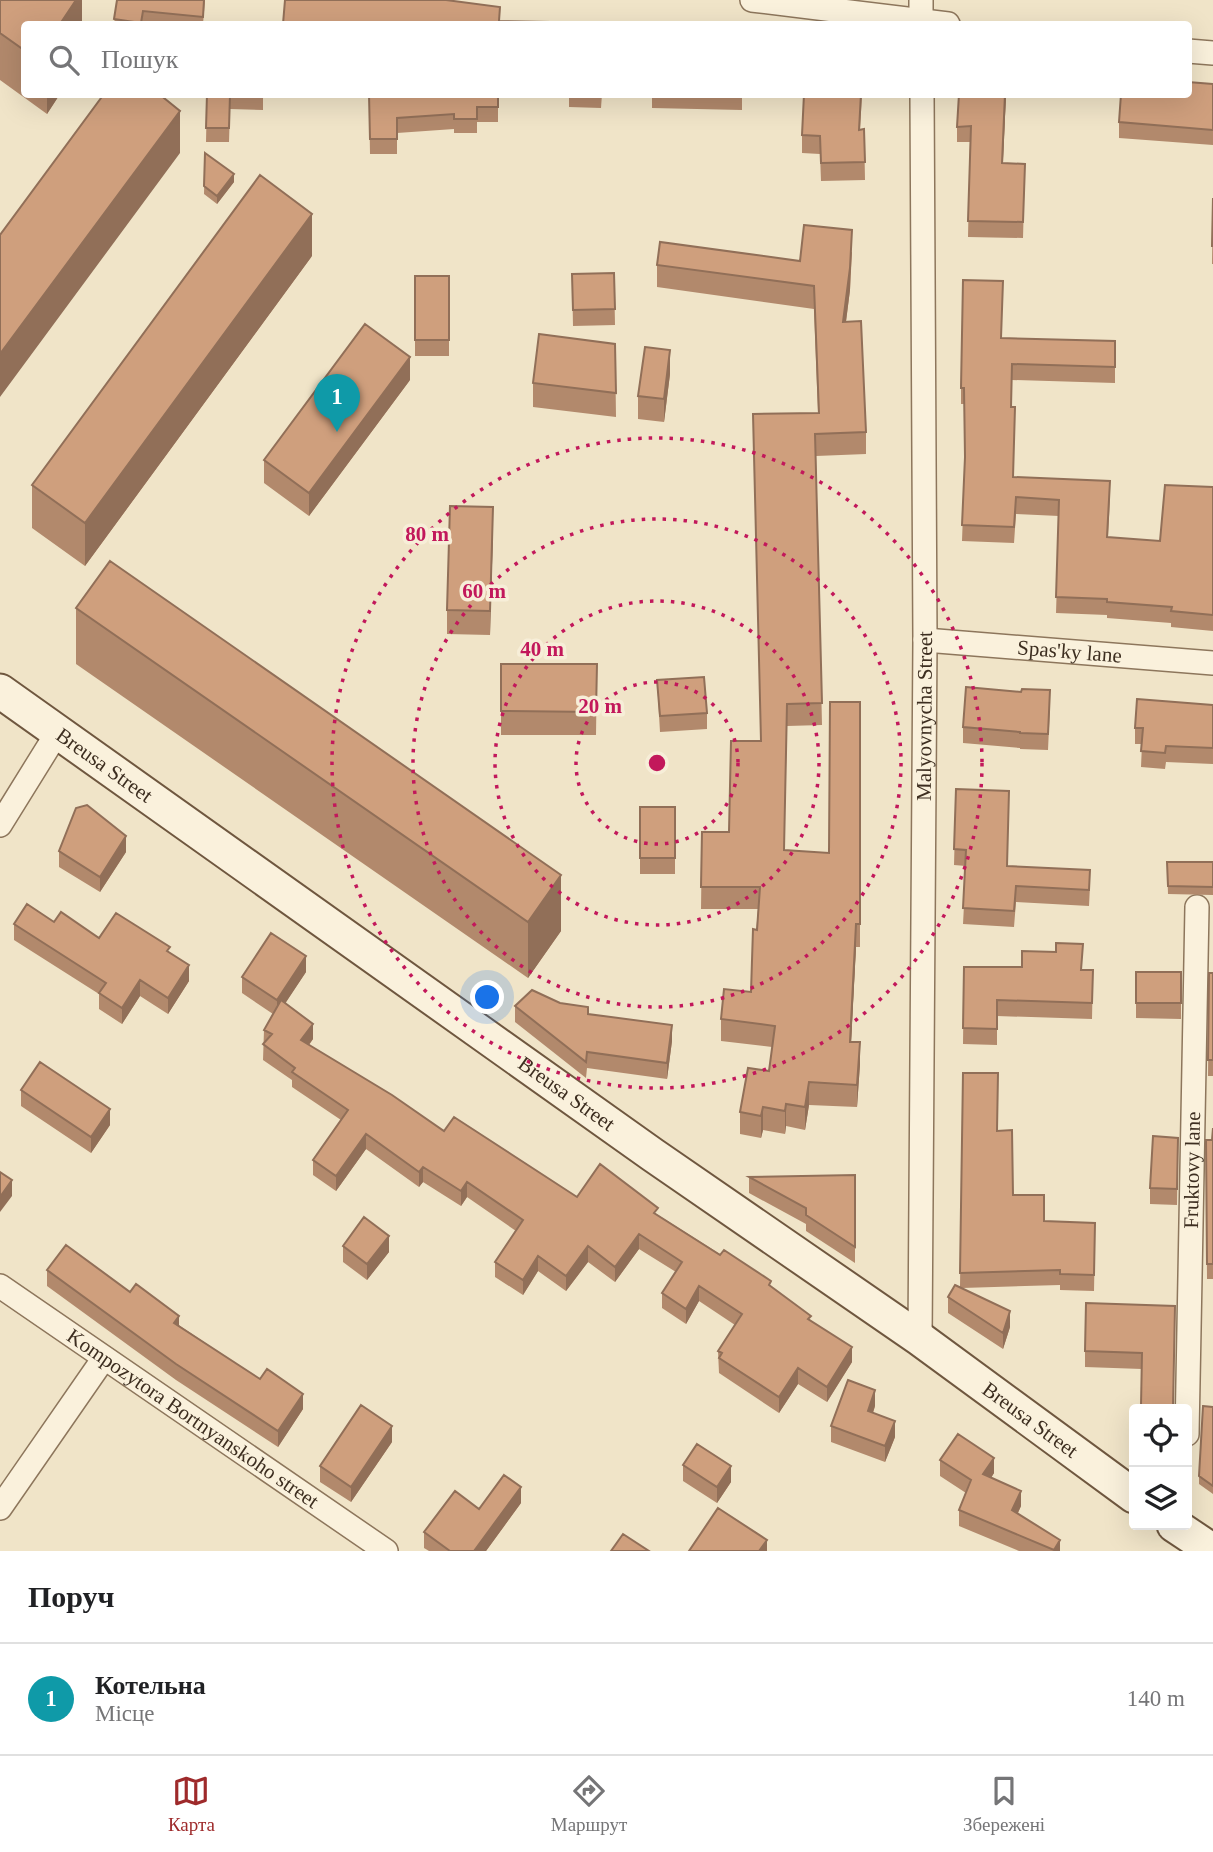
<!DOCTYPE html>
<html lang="uk">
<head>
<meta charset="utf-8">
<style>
  :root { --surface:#fff; --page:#f6f6f6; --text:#202124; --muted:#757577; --line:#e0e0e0; --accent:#9e2a2b }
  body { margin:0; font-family:Georgia,serif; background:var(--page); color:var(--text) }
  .controls { position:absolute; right:21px; bottom:21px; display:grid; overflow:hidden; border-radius:7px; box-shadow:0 7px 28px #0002 }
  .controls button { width:63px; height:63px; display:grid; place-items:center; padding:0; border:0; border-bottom:2px solid var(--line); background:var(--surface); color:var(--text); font:35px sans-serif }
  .you { position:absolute; left:488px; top:998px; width:24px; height:24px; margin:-18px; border:5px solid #fff; border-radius:50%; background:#1a73e8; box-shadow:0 0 0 10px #1a73e833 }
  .badge { display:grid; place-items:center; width:46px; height:46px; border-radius:50%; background:var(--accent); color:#fff; font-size:23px; font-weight:700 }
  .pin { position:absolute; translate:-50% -58px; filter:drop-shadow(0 2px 4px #0008) }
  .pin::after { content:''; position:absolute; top:37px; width:24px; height:21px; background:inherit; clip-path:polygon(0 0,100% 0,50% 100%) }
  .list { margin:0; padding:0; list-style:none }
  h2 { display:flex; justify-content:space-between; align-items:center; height:91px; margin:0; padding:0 28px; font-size:30px }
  h2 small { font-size:23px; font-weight:400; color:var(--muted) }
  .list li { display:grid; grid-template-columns:46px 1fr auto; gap:21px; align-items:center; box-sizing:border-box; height:112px; padding:0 28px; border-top:2px solid var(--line) }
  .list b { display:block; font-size:26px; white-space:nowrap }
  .list p { margin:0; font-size:23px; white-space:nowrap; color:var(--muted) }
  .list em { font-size:23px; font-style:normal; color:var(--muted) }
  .icon { flex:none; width:38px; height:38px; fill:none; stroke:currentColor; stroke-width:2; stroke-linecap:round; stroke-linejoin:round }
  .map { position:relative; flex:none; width:1213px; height:1551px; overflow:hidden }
  .search { position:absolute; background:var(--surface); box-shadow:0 7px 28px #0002; left:21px; right:21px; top:21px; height:77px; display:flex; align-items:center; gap:18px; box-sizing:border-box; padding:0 24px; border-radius:7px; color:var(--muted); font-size:26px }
  .sheet { height:203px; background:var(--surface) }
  nav { display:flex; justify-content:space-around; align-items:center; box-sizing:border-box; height:98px; border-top:2px solid var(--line); background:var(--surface); font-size:19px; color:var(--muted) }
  nav a { display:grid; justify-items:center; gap:4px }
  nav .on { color:var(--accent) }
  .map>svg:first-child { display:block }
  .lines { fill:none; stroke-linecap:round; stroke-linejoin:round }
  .street-casing { stroke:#8d765c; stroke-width:26 }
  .secondary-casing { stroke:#6f573f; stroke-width:37 }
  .street { stroke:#faf1dc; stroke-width:23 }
  .secondary { stroke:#faf1dc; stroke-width:33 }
  .wall { fill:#b2896c }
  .shaded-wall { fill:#916f58 }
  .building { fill:#cf9f7d; stroke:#916f58; stroke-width:2 }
  .ring { fill:none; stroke:#c2185b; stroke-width:3.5; stroke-dasharray:3.5 7 }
  .labels { text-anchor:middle; stroke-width:7; stroke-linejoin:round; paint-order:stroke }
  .street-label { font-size:21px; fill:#3d2e20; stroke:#f7eed8 }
  .centre { fill:#c2185b; stroke:#f7eed8; stroke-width:3.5 }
  .ring-label { font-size:21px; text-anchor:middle; font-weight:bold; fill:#c2185b; stroke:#f7eed8; stroke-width:7; stroke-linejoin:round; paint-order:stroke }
</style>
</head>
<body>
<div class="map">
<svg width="1213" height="1551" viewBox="0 0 1213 1551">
  <rect width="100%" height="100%" fill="#f0e4c8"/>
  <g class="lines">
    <g class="street-casing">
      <g id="street">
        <path d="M 752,0 L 948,24"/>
        <path d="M 921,24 L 921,0"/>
        <path d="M 1188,51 L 1213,53"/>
        <path id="s1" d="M 925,640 L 1213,663"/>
        <path d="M 0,825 L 57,733"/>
        <path id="s2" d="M 0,1286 L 386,1551"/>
        <path id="s3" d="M 920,1339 L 925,640 L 922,94"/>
        <path id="s4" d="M 1187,1434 L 1197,907"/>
        <path d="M 0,1508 L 104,1358"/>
      </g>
    </g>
    <g class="secondary-casing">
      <g id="secondary">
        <path id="s5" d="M 0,691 L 653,1155 L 920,1339 L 1134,1496"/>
        <path d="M 1174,1525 L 1213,1551"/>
      </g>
    </g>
    <use href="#street" class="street"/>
    <use href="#secondary" class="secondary"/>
  </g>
  <path class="wall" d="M 0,0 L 82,0 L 82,24 L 24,24 L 24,94 L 60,94 L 47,114 L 0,80 Z
    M 117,0 L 205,0 L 203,24 L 155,24 L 143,23 L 143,24 L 114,24 Z
    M 1213,84 L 1213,145 L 1119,138 L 1119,122 Z
    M 207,94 L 263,94 L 263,110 L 230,109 L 229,142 L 206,142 Z
    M 369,94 L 498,94 L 498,122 L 477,122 L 477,133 L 454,133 L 454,129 L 397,133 L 397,154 L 370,154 Z
    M 569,94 L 602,94 L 601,108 L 569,107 Z
    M 652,94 L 742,94 L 742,110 L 652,108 Z
    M 862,94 L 860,130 L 864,129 L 865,180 L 821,181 L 820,154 L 802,153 L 802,135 Z
    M 1006,94 L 1003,163 L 1025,164 L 1023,238 L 968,237 L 970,142 L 957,142 L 957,127 Z
    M 205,153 L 234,182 L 217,204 L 204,194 Z
    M 1213,198 L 1213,264 L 1212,264 Z
    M 852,252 L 850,290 L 846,322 L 866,432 L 866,454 L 816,456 L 822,725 L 787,726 L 784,851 L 829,853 L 860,702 L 860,947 L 856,947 L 851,1042 L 860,1064 L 857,1107 L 809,1105 L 805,1130 L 786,1126 L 785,1134 L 763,1130 L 761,1138 L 740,1134 L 740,1112 L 769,1071 L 772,1047 L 721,1041 L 721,1019 L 751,992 L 758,909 L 701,909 L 702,832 L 729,832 L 760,741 L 818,413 L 814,309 L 657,287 L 657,265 L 800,261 Z
    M 312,256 L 85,566 L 32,528 L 32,485 Z
    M 614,273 L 615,325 L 573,326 L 572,274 Z
    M 415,276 L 449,276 L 449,356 L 415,356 Z
    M 1002,338 L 1115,341 L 1115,383 L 1012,380 L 1011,407 L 1014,477 L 1110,497 L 1108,537 L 1160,541 L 1213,487 L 1213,631 L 1171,627 L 1171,623 L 1107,618 L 1107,615 L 1056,613 L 1059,516 L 1016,514 L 1014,543 L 962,541 L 965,459 L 964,404 L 961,404 L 961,388 Z
    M 615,344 L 616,417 L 533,407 L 533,383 Z
    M 670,374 L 664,422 L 638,419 L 638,396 Z
    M 410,380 L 309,516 L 264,483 L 264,460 Z
    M 493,530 L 490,635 L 447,634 L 447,610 Z
    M 76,608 L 561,931 L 528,978 L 76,664 Z
    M 501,664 L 597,664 L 596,735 L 501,735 Z
    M 657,680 L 707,713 L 707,729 L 660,732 Z
    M 1213,705 L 1213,764 L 1166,762 L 1165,769 L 1141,767 L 1142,744 L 1135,744 L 1135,728 Z
    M 1050,706 L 1048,750 L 1020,749 L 1020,748 L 963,743 L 963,727 Z
    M 956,789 L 1007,866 L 1090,886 L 1089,906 L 1016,902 L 1014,927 L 963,924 L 966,866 L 954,865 Z
    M 640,807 L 675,807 L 675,874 L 640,874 Z
    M 59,851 L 126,852 L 100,892 L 59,867 Z
    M 1167,862 L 1213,862 L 1213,895 L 1168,894 Z
    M 54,922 L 99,938 L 170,953 L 189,981 L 168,1014 L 140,996 L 122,1024 L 99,1009 L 99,994 L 14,940 L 14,924 Z
    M 964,967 L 1093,970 L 1092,1019 L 997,1016 L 997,1045 L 963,1044 Z
    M 306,972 L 285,1003 L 313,1039 L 309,1045 L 444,1131 L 577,1197 L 658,1215 L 771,1286 L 811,1321 L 852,1362 L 827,1402 L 798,1384 L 779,1413 L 719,1373 L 718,1351 L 735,1325 L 699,1301 L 686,1324 L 662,1308 L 662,1293 L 676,1272 L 639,1249 L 615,1282 L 588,1262 L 566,1291 L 538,1271 L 523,1295 L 495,1277 L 495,1262 L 516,1231 L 467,1197 L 461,1206 L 423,1182 L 419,1187 L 366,1149 L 336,1191 L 313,1175 L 313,1160 L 341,1120 L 292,1087 L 292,1080 L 263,1060 L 264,1030 L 273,1014 L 242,993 L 242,977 Z
    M 1136,972 L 1181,972 L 1181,1019 L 1136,1018 Z
    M 1209,973 L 1213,973 L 1213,1076 L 1208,1076 Z
    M 515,1006 L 588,1014 L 672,1041 L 667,1079 L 587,1068 L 586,1078 L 515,1022 Z
    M 963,1073 L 997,1131 L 1013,1195 L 1044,1221 L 1095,1239 L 1094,1291 L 1060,1290 L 1060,1285 L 962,1288 L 1010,1327 L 1003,1349 L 948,1313 L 948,1297 L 960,1287 Z
    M 21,1090 L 110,1125 L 91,1153 L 21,1106 Z
    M 1213,1128 L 1213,1279 L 1207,1279 L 1206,1140 L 1212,1140 Z
    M 1178,1138 L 1177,1205 L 1150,1204 L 1150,1188 Z
    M 855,1175 L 855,1263 L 806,1231 L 806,1224 L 749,1193 L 749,1177 Z
    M 343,1246 L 389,1252 L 367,1280 L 343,1262 Z
    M 47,1270 L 130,1292 L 303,1409 L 278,1447 L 176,1380 L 47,1286 Z
    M 1175,1306 L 1173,1409 L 1141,1409 L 1142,1369 L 1085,1367 L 1085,1351 Z
    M 875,1406 L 873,1413 L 895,1437 L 885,1462 L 831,1442 L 831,1426 Z
    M 1213,1407 L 1213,1494 L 1199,1484 L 1199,1476 Z
    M 392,1442 L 351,1502 L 320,1482 L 320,1466 Z
    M 940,1460 L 994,1473 L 991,1478 L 1021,1506 L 1018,1513 L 1060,1551 L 1019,1551 L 959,1526 L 959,1510 L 966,1493 L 940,1476 Z
    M 683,1465 L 731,1482 L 717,1503 L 683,1481 Z
    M 521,1503 L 486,1551 L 429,1551 L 424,1548 L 424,1532 Z"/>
  <path class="shaded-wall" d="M 76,0 L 82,0 L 82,24 L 60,24 Z
    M 47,94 L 60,94 L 47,114 Z
    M 1005,94 L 1006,94 L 1002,179 L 1002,163 Z
    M 180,111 L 180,153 L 0,397 L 0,354 Z
    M 234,174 L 234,182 L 217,204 L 217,196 Z
    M 312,214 L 312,256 L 85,566 L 85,523 Z
    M 852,230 L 850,290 L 843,344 L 843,322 Z
    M 670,350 L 670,374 L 664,422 L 664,399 Z
    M 410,357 L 410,380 L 309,516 L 309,493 Z
    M 493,507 L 493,530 L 490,635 L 490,611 Z
    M 126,836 L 126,852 L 100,892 L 100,877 Z
    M 561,875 L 561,931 L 528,978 L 528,922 Z
    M 856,924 L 856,947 L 850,1064 L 850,1042 Z
    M 306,956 L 306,972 L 277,1016 L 277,1000 Z
    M 189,965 L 189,981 L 168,1014 L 168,998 Z
    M 140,980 L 140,996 L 122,1024 L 122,1008 Z
    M 313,1024 L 313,1039 L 301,1055 L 301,1040 Z
    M 672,1025 L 672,1041 L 667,1079 L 667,1063 Z
    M 860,1042 L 860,1064 L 857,1107 L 857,1085 Z
    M 809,1082 L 809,1105 L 805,1130 L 805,1107 Z
    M 786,1104 L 786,1126 L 785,1134 L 785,1111 Z
    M 763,1107 L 763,1130 L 761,1138 L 761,1116 Z
    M 110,1109 L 110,1125 L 91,1153 L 91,1137 Z
    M 366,1134 L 366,1149 L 336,1191 L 336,1176 Z
    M 423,1167 L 423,1182 L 419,1187 L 419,1172 Z
    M 12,1180 L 12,1196 L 0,1212 L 0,1197 Z
    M 467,1182 L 467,1197 L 461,1206 L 461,1191 Z
    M 639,1234 L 639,1249 L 615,1282 L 615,1267 Z
    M 389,1236 L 389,1252 L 367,1280 L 367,1264 Z
    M 588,1246 L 588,1262 L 566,1291 L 566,1276 Z
    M 538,1256 L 538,1271 L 523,1295 L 523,1280 Z
    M 699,1286 L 699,1301 L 686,1324 L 686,1309 Z
    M 1010,1311 L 1010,1327 L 1003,1349 L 1003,1333 Z
    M 179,1316 L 179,1332 L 174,1323 Z
    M 852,1347 L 852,1362 L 827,1402 L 827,1387 Z
    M 798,1368 L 798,1384 L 779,1413 L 779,1397 Z
    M 875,1390 L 875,1406 L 868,1427 L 868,1411 Z
    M 303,1394 L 303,1409 L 278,1447 L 278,1431 Z
    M 895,1421 L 895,1437 L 885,1462 L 885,1446 Z
    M 392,1426 L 392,1442 L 351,1502 L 351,1487 Z
    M 994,1458 L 994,1473 L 983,1490 L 983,1474 Z
    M 731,1466 L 731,1482 L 717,1503 L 717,1487 Z
    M 521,1487 L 521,1503 L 486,1551 L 474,1551 Z
    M 1021,1491 L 1021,1506 L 1012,1525 L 1012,1510 Z
    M 767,1540 L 767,1551 L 759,1551 Z
    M 1060,1540 L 1060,1551 L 1054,1551 L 1054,1550 Z"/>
  <path class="building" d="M 0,0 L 76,0 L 60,24 L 24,24 L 24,50 L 0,33 Z
    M 117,0 L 204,0 L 203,17 L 143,11 L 141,23 L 114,19 Z
    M 285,0 L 446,0 L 500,7 L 499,21 L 606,23 L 606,24 L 283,24 Z
    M 1188,82 L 1213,84 L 1213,130 L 1119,122 L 1121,94 L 1188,94 Z
    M 104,94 L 159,94 L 180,111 L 0,354 L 0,235 Z
    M 207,94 L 263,94 L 263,96 L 230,95 L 229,128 L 206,128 Z
    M 369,94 L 498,94 L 498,107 L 477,107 L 477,119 L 454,119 L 454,114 L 397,118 L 397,139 L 370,139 Z
    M 804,94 L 861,94 L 859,130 L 864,129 L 865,162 L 821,163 L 820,136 L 802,135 Z
    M 959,94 L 1005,94 L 1002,163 L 1025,164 L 1023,222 L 968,221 L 971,126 L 957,127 Z
    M 205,153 L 234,174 L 217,196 L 204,186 Z
    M 260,175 L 312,214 L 85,523 L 32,485 Z
    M 1213,198 L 1213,246 L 1212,246 Z
    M 804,225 L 852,230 L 850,268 L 843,322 L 861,321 L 866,432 L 815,434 L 822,703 L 787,704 L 784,850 L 829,853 L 830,702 L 860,702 L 860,924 L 856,924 L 850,1042 L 860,1042 L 857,1085 L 809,1082 L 805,1107 L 786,1104 L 785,1111 L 763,1107 L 761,1116 L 740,1112 L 748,1068 L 769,1071 L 775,1026 L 721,1019 L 724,989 L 751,992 L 753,929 L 757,930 L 760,887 L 701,887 L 702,832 L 729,832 L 731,741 L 761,741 L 753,414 L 819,413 L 814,286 L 657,265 L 660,242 L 800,261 Z
    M 614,273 L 615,309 L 573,310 L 572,274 Z
    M 415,276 L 449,276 L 449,340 L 415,340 Z
    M 963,280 L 1003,281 L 1001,338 L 1115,341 L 1115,367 L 1012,364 L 1011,407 L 1015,407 L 1013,477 L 1110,481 L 1107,537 L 1160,541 L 1165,485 L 1213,487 L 1213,615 L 1171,611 L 1172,607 L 1107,602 L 1107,599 L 1056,597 L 1059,500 L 1016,497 L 1014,527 L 962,525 L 965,457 L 964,388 L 961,388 Z
    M 365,324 L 410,357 L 309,493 L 264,460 Z
    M 539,334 L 615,344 L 616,393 L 533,383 Z
    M 645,347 L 670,350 L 664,399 L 638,396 Z
    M 450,506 L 493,507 L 490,611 L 447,610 Z
    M 110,561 L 561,875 L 528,922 L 76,608 Z
    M 501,664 L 597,664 L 596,712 L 501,711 Z
    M 704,677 L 707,713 L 660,716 L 657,680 Z
    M 966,687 L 1021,692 L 1022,689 L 1050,690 L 1048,734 L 1020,733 L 1020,732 L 963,727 Z
    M 1137,699 L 1213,705 L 1213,748 L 1166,746 L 1165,753 L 1141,751 L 1143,728 L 1135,728 Z
    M 956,789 L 1009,791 L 1007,866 L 1090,870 L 1089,890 L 1016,886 L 1014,911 L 963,908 L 966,850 L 954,849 Z
    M 87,805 L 126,836 L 100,877 L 59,851 L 76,808 Z
    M 640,807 L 675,807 L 675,858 L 640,858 Z
    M 1167,862 L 1213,862 L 1213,887 L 1168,886 Z
    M 27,904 L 54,922 L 61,912 L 99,938 L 116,913 L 170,947 L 167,951 L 189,965 L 168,998 L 140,980 L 122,1008 L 99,993 L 106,983 L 14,924 Z
    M 271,933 L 306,956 L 277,1000 L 242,977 Z
    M 1056,943 L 1083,944 L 1081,970 L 1093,970 L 1092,1003 L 997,1000 L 997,1029 L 963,1028 L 964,967 L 1022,967 L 1022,951 L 1056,952 Z
    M 1136,972 L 1181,972 L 1181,1003 L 1136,1003 Z
    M 1209,973 L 1213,973 L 1213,1060 L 1208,1060 Z
    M 532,990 L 560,1003 L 588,1007 L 588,1014 L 672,1025 L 667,1063 L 587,1052 L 586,1062 L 515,1006 Z
    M 281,1000 L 313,1024 L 301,1040 L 392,1095 L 444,1131 L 454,1117 L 577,1197 L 600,1164 L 658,1208 L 654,1213 L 720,1255 L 724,1250 L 771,1281 L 769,1285 L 811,1316 L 808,1319 L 852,1347 L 827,1387 L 798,1368 L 779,1397 L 719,1358 L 722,1353 L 718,1351 L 742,1314 L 699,1286 L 686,1309 L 662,1293 L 682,1262 L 639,1234 L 615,1267 L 588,1246 L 566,1276 L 538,1256 L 523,1280 L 495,1262 L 523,1220 L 467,1182 L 461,1191 L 423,1167 L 419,1172 L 366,1134 L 336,1176 L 313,1160 L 348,1110 L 292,1072 L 295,1068 L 263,1044 L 272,1034 L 264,1030 Z
    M 40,1062 L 110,1109 L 91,1137 L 21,1090 Z
    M 963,1073 L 998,1073 L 997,1131 L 1012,1130 L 1013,1195 L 1044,1195 L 1044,1221 L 1095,1223 L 1094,1275 L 1060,1274 L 1060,1270 L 960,1273 Z
    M 1213,1128 L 1213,1264 L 1207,1264 L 1206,1140 L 1212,1140 Z
    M 1153,1136 L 1178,1138 L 1177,1189 L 1150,1188 Z
    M 0,1172 L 12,1180 L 0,1197 Z
    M 855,1175 L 855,1247 L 806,1215 L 806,1208 L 749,1177 Z
    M 364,1217 L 389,1236 L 367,1264 L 343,1246 Z
    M 66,1245 L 130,1292 L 136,1284 L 179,1316 L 174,1323 L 260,1379 L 267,1369 L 303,1394 L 278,1431 L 176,1364 L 47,1270 Z
    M 955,1285 L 1010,1311 L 1003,1333 L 948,1297 Z
    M 1086,1303 L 1175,1306 L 1173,1407 L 1141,1406 L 1142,1353 L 1085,1351 Z
    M 848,1380 L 875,1390 L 868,1411 L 895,1421 L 885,1446 L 831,1426 Z
    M 361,1405 L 392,1426 L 351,1487 L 320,1466 Z
    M 1203,1406 L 1213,1407 L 1213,1486 L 1199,1476 Z
    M 958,1434 L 994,1458 L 983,1474 L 1021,1491 L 1012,1510 L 1060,1540 L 1054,1550 L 959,1510 L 971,1480 L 940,1460 Z
    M 697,1444 L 731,1466 L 717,1487 L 683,1465 Z
    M 504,1475 L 521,1487 L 474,1551 L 450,1551 L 424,1532 L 455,1491 L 479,1509 Z
    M 718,1508 L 767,1540 L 759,1551 L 689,1551 Z
    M 623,1534 L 649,1551 L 611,1551 Z"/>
  <g class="ring">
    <circle cx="657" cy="763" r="81"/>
    <circle cx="657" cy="763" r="162"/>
    <circle cx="657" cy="763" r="244"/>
    <circle cx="657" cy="763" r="325"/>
  </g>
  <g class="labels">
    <g class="street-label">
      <text dy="7" stroke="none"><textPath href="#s1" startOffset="145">Spas'ky lane</textPath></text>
      <text dy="7" stroke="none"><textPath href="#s3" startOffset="623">Malyovnycha Street</textPath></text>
      <text dy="7" stroke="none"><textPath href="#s5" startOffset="128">Breusa Street</textPath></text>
      <text dy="7" stroke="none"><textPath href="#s5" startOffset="695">Breusa Street</textPath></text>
      <text dy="7" stroke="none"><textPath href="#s4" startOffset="264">Fruktovy lane</textPath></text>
      <text dy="7" stroke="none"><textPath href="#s2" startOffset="234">Kompozytora Bortnyanskoho street</textPath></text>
      <text dy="7" stroke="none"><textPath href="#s5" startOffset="1262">Breusa Street</textPath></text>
    </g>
  </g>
  <circle cx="657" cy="763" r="10" class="centre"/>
  <g class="ring-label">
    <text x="427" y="541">80 m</text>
    <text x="484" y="598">60 m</text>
    <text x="542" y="656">40 m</text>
    <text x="600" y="713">20 m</text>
  </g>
</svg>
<div class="controls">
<button><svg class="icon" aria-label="locate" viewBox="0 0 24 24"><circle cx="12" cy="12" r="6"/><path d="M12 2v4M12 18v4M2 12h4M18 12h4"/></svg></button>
<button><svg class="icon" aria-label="layers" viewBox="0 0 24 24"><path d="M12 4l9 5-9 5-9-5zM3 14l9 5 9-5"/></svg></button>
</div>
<div class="you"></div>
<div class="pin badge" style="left:337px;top:432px;background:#0f9aa8">1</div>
<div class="search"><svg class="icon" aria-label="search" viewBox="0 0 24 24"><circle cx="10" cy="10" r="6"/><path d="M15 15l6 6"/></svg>Пошук</div>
</div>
<section class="sheet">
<h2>Поруч<small></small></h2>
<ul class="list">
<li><span class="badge" style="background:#0f9aa8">1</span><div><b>Котельна</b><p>Місце</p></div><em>140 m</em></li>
</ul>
</section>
<nav>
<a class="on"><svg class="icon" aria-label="map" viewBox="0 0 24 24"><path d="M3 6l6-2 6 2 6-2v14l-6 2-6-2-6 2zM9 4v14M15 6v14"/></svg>Карта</a>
<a><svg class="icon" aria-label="directions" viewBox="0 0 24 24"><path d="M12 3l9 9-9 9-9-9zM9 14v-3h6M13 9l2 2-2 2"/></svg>Маршрут</a>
<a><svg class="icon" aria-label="saved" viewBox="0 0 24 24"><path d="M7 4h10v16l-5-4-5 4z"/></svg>Збережені</a>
</nav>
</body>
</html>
